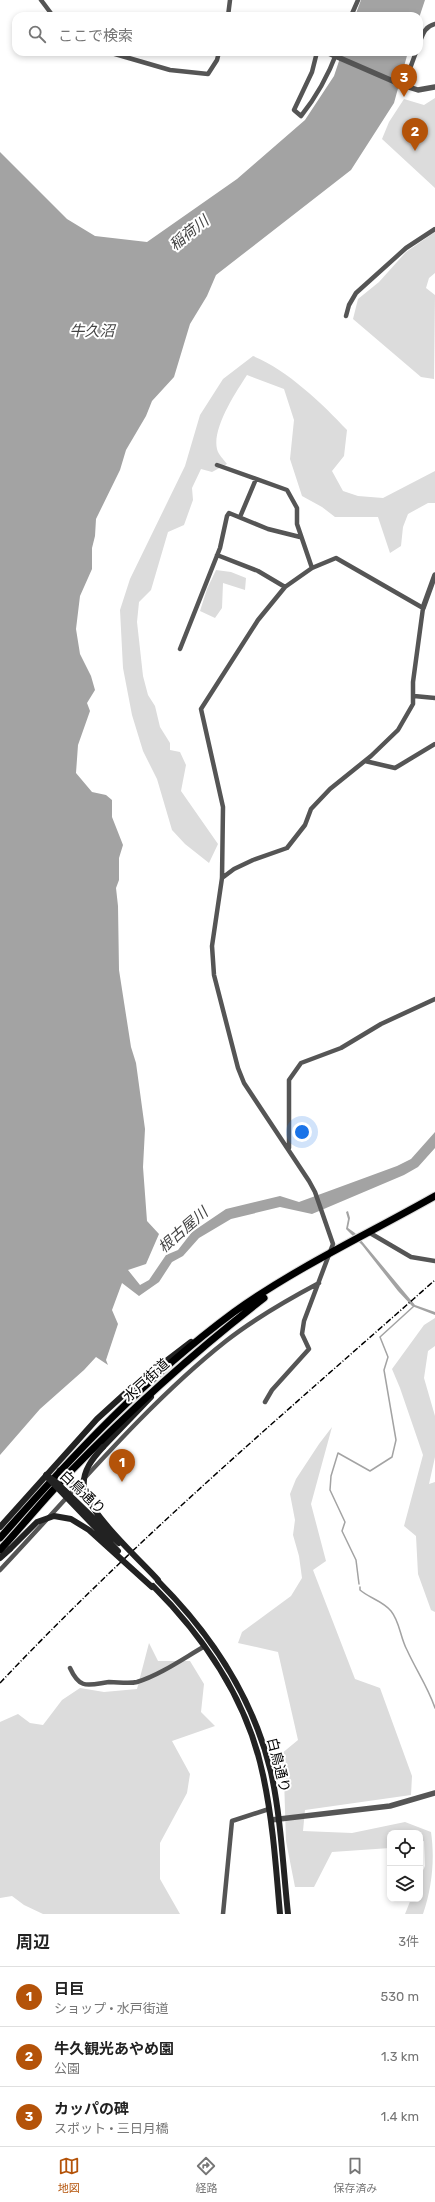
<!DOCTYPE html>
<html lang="ja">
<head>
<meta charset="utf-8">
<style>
  :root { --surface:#fff; --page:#f2f2f2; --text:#222; --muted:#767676; --line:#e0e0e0; --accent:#b45309 }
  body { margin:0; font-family:Rubik,"Noto Sans JP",sans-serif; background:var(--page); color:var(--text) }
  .controls { position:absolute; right:12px; bottom:12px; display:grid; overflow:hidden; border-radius:8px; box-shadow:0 2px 6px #0003 }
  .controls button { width:36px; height:36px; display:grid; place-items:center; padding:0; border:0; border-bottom:1px solid var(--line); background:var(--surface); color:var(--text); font:20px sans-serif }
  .you { position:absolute; left:302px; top:1132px; width:14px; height:14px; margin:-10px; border:3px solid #fff; border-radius:50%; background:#1a73e8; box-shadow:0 0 0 6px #1a73e833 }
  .badge { display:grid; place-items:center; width:26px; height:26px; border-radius:50%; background:var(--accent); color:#fff; font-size:13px; font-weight:700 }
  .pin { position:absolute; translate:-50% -33px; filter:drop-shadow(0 1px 2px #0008) }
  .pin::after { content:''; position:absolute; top:21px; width:14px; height:12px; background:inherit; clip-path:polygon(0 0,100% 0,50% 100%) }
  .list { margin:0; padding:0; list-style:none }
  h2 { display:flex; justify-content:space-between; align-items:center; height:52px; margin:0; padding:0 16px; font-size:17px }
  h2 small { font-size:13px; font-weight:400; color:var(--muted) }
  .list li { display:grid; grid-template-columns:26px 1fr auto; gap:12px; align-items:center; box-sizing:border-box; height:60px; padding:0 16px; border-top:1px solid var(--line) }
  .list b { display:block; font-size:15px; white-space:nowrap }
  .list p { margin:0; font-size:13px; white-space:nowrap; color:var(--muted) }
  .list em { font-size:13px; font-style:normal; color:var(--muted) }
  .icon { flex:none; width:22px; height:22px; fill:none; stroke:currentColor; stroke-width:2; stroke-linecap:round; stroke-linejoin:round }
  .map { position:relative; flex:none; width:435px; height:1914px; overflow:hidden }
  .search { position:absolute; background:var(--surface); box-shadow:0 2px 6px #0003; left:12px; right:12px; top:12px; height:44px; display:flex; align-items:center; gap:10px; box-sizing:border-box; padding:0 14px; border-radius:12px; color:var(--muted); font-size:15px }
  .sheet { height:232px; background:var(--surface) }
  nav { display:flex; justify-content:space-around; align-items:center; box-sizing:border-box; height:56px; border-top:1px solid var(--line); background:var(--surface); font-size:11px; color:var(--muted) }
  nav a { display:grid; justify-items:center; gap:2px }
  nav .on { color:var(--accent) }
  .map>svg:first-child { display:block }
  .green { fill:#dcdcdc }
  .water { fill:#a3a3a3 }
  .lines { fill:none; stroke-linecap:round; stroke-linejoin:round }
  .stream { stroke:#a3a3a3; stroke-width:1.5 }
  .trunk-casing { stroke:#dbdbdb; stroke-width:9 }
  .minor { stroke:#555; stroke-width:4.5 }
  .tertiary { stroke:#555; stroke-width:5.5 }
  .secondary { stroke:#222; stroke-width:6 }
  .trunk { stroke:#000; stroke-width:7 }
  .rail { stroke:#000; stroke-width:1.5; stroke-dasharray:6 2 1 2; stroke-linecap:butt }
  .tertiary-bridge { stroke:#555; stroke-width:5.5 }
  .secondary-bridge { stroke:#222; stroke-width:6 }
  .labels { text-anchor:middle; stroke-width:4; stroke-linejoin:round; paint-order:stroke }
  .street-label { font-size:14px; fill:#000; stroke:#fff }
  .water-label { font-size:15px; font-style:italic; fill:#444; stroke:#fff }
</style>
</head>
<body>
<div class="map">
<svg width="435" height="1914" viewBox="0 0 435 1914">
  <rect width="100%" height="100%" fill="#fff"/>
  <path class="green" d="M 435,98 L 435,188 L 382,139 L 389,122 L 404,99 L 424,105 Z
    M 435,232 L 435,273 L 429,278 L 426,288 L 435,295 L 434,379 L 421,377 L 353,319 L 358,299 L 379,282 L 406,252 Z
    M 253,356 C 286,369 323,404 347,430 L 344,456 L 332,471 L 343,491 L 358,496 L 383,498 L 435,471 L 435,503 L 428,503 L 408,514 L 403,527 L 401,546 L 390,553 L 378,517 L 335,517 L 322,507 L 302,496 L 290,459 L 294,420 L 284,389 L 247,375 C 236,392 212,428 217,449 C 218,454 224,460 227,464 L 212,472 L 201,469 L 192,488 L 193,500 L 184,525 L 168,532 L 151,590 L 139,602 L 137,622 L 143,676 L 148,695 L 155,706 L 160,727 L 170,743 L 170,750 L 180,752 L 186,765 L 181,791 L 218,844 L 209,863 L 185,844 L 172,830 L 157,779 L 143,751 L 132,715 L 123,668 L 120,610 L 130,579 L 185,466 L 200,415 L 223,379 Z
    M 216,570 L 231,572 L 246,578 L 245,590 L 223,583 L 222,608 L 215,618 L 200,611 L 207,589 Z
    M 435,1318 L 435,1346 L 428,1351 L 424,1378 L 435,1416 L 435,1457 L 429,1484 L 435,1482 L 435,1612 L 431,1610 L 418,1574 L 416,1536 L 404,1526 L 423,1455 L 400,1388 L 392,1369 L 424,1325 Z
    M 332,1427 L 311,1504 L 326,1561 L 313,1570 L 355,1679 L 380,1688 L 412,1776 L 411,1795 L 305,1810 L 303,1831 L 352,1833 L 405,1822 L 431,1832 C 435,1859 432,1888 423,1914 L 405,1914 L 411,1899 L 420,1899 L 420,1877 L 425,1866 L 424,1841 L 420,1842 L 420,1833 L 390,1833 L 390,1848 L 332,1852 L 314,1887 L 295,1887 L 286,1841 L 284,1778 L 275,1759 L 298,1740 L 278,1652 L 238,1643 L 242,1632 L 291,1596 L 302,1578 L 299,1556 L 293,1535 L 295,1520 L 290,1494 L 296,1479 L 319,1444 Z
    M 149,1643 L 158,1661 L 190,1661 L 204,1684 L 201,1712 L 215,1726 L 172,1741 L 190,1774 L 187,1793 L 160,1843 L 160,1879 L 180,1914 L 43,1914 L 24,1905 L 12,1896 L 0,1898 L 0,1722 L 18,1714 L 30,1723 L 43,1725 L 62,1700 L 80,1688 L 104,1692 L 137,1689 Z"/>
  <path class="water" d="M 361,0 L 425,0 L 419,18 L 419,16 L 355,16 Z
    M 342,52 L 408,52 L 394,103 L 351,170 L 216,275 L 207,296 L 190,324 L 174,377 L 152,401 L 146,416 L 126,450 L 120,470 L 96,519 L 95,536 L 92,548 L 92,569 L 80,596 L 76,629 L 80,654 L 91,676 L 95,690 L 87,703 L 90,711 L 78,745 L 76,773 L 92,792 L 106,795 L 112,800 L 112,817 L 123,845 L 119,858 L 119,880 L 116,888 L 118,906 L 119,970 L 131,1047 L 136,1063 L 145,1129 L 143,1167 L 147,1221 L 159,1234 L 146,1264 L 128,1270 L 140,1285 L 149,1280 L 166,1255 L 178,1250 L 192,1232 L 226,1209 L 280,1196 L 299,1202 L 397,1166 L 411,1159 L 435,1132 L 435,1148 L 418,1167 L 404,1175 L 312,1214 L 280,1207 L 231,1219 L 199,1238 L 183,1256 L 172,1262 L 159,1282 L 139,1296 L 122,1283 L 112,1310 L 118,1324 L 106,1360 L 108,1365 L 96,1357 L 84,1370 L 40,1409 L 0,1455 L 0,152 L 67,219 L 95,236 L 147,242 L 237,179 L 305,120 L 334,76 Z
    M 348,1211 L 350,1218 L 348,1228 L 355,1233 L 415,1305 L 435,1312 L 435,1315 L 412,1306 L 398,1291 L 362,1245 L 346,1229 L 348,1219 L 346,1212 Z"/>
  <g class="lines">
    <path class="stream" d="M 359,1584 L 356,1560 L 342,1531 L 345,1522 L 330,1490 L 331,1476 L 338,1453 L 370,1471 L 392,1457 L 396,1440 L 384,1370 L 388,1357 L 380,1337 L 414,1306
      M 360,1587 L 360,1590 C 369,1598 383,1601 391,1611 C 400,1622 400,1637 407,1650 C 416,1670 428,1687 435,1708"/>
    <g class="trunk-casing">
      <path id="trunk" d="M 0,1538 C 72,1456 146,1377 234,1312 C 297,1267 368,1234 435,1196
        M 0,1550 C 23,1525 44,1499 67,1475 C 129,1411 194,1352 264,1298"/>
    </g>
    <path class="minor" d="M 41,0 L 53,16
      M 228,16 L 230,0
      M 351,16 L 358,0
      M 419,44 C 423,34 424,27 435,24
      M 108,52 L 170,70 L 208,74 L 217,60 L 219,52
      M 317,52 L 312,72 L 294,110 L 301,116 C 317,96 328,76 337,52
      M 404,85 L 416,52
      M 346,316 L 349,305 L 356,293 L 406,248 L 435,229
      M 217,465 L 287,490 L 297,508 L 297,524 L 312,568
      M 240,517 L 256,479
      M 217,555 L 258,571 L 285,587
      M 180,649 L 220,548 L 227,516 L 229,513 L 268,529 L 300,537
      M 414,696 L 435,698
      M 365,761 L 395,768 L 435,744
      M 222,878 L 234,869 L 253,860 L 287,848 L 305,825 L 311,809 L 330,789 L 371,756 L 398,730 L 413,704 L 413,682 L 423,608 L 336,558 L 312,568 L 285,587 L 258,620 L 201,709 L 223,807 L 222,878 L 212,946 L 214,975 L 238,1068 L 244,1083 L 309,1181 L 315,1192 L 333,1244 L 304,1321 L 302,1334 L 309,1349 L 272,1390 L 265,1402
      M 289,1148 L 289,1080 L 301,1063 L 341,1048 L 381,1024 L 435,999
      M 370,1233 L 411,1257 L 435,1261
      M 59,1470 L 78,1487
      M 0,1570 C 72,1494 144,1406 226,1341 C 254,1319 287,1300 319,1283
      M 70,1668 C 80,1690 88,1685 109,1682 C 118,1682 129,1684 137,1682 C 160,1675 184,1658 205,1646
      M 223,1914 L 232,1821 L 269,1809"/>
    <path class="tertiary" d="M 402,85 L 418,90 L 435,87
      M 423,608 L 435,575
      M 271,1820 L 390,1806 L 435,1793"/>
    <path class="secondary" d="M 103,1447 L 151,1397
      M 0,1527 L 97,1419 L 131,1388 L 191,1342
      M 0,1558 L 10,1549
      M 158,1581 C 212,1635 253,1697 271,1772 C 281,1818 283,1867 288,1914
      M 153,1586 C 205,1638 248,1702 263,1775 C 273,1821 276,1868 280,1914"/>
    <use href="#trunk" class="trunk"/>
    <path class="rail" d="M 0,1683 C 136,1539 287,1411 435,1280"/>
    <path class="tertiary-bridge" d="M 326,52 L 402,85"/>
    <path class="secondary-bridge" d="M 103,1447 C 93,1458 82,1471 84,1487 C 86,1511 141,1561 158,1580
      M 46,1475 L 57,1483 L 119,1543
      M 48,1478 L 118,1551
      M 10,1549 L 37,1522 L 54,1516 L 71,1519 L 89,1530 L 152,1587"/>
  </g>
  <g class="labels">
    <g class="street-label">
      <text transform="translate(146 1380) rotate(-42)" y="5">水戸街道</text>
      <text transform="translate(83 1492) rotate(43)" y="5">白鳥通り</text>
      <text transform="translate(279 1765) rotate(76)" y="5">白鳥通り</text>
    </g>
    <g class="water-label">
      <text transform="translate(189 233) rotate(-39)" y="5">稲荷川</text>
      <text x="92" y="336">牛久沼</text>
      <text transform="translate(183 1230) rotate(-41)" y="5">根古屋川</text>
    </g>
  </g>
</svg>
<div class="controls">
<button><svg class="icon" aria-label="locate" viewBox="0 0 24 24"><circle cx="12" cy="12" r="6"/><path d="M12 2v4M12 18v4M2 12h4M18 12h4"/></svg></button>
<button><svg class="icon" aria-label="layers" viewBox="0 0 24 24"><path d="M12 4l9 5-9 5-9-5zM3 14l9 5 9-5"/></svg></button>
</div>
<div class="you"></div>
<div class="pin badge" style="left:122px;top:1482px">1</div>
<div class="pin badge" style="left:415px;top:151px">2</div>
<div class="pin badge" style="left:404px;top:97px">3</div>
<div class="search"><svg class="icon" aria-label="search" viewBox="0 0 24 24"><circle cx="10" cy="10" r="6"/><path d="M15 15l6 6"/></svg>ここで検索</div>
</div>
<section class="sheet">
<h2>周辺<small>3件</small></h2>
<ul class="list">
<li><span class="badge">1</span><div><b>日巨</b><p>ショップ · 水戸街道</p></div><em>530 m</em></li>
<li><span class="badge">2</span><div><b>牛久観光あやめ園</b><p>公園</p></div><em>1.3 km</em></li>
<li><span class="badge">3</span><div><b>カッパの碑</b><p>スポット · 三日月橋</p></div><em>1.4 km</em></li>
</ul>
</section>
<nav>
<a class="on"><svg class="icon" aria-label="map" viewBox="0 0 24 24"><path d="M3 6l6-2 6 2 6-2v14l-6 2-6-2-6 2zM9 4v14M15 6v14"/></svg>地図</a>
<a><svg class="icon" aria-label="directions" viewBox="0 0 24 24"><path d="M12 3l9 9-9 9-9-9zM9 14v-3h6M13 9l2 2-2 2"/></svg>経路</a>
<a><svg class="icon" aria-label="saved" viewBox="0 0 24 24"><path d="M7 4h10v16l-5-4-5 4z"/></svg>保存済み</a>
</nav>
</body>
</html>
